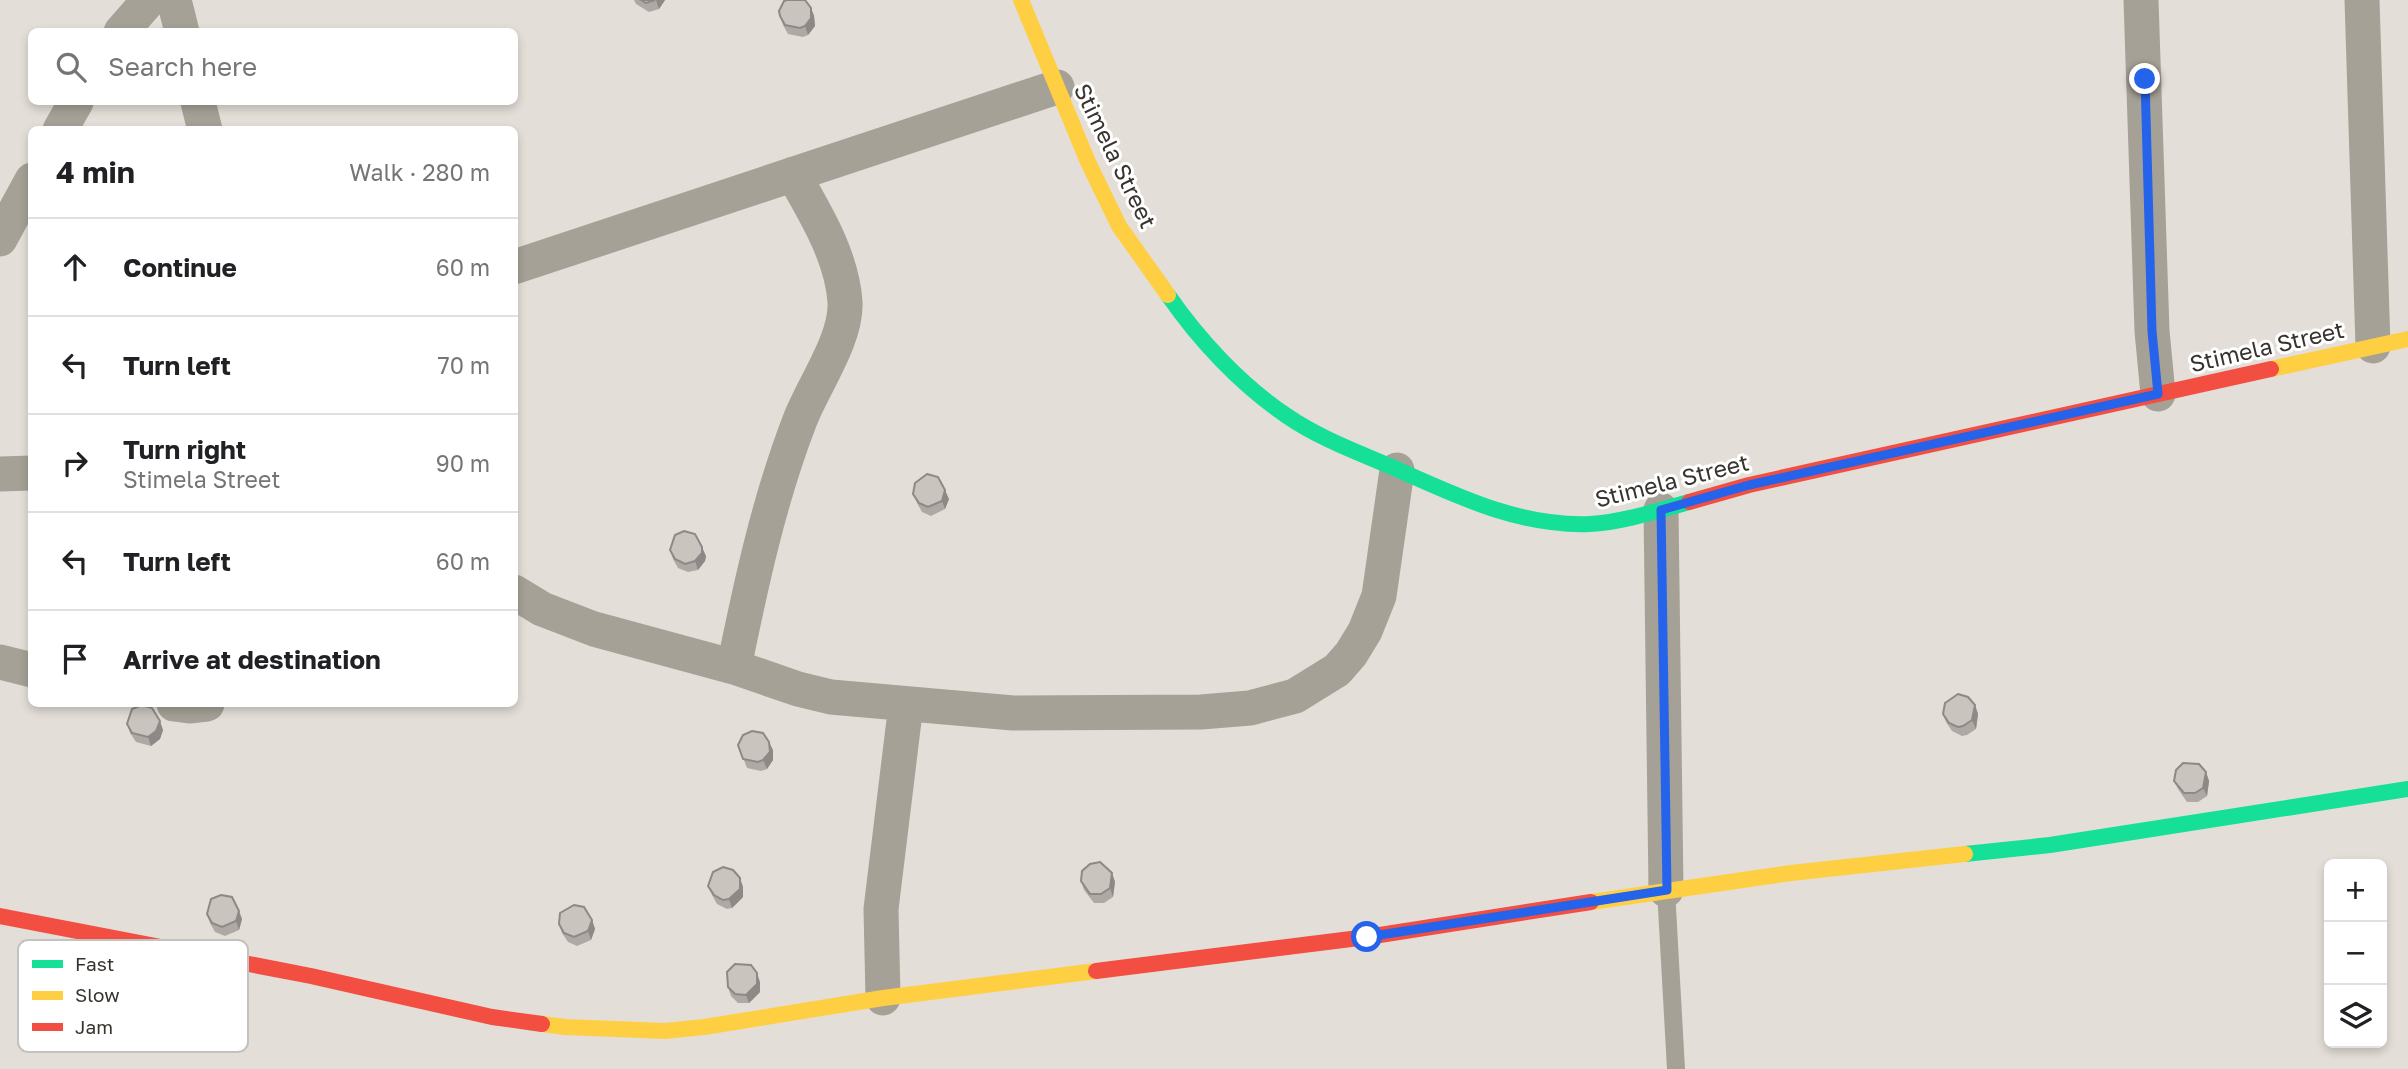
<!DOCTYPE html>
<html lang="en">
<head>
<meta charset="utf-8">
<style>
  :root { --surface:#fff; --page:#f6f6f6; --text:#202124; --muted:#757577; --line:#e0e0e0 }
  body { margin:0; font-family:"Golos Text",sans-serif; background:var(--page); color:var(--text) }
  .controls { position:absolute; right:21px; bottom:21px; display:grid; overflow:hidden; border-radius:10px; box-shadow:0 4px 10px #0003 }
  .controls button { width:63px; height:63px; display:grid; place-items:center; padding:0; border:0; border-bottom:2px solid var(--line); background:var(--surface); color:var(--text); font:35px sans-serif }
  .stop { position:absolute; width:21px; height:21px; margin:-16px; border:5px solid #2563eb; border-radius:50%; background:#fff }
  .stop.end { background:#2563eb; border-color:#fff; box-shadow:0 2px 7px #0008 }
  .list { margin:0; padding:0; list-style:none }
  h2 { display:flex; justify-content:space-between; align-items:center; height:91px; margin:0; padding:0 28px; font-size:30px }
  h2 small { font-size:23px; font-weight:400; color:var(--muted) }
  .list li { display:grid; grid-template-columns:46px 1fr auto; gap:21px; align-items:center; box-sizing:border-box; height:98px; padding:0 28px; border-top:2px solid var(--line) }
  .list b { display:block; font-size:26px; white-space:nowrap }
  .list p { margin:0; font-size:23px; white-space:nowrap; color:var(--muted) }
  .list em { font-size:23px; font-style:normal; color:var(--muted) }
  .icon { flex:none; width:38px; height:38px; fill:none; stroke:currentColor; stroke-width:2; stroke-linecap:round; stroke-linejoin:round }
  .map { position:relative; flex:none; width:2408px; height:1069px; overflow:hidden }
  .search { position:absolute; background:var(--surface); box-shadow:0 4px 10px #0003; left:28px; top:28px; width:490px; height:77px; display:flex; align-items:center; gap:18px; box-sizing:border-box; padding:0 24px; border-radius:10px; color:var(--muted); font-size:26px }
  .panel { position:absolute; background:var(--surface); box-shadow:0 4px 10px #0003; left:28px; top:126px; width:490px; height:581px; border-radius:10px }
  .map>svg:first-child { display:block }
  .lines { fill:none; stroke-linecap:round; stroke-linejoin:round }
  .lane { stroke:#a6a196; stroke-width:18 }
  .street { stroke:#a6a196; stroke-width:35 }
  .fast { stroke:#16e098; stroke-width:16 }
  .slow { stroke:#ffcf43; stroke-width:16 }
  .jam { stroke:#f24e42; stroke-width:16 }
  .wall { fill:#aea9a4 }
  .shaded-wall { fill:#8d8986 }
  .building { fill:#cac4bf; stroke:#8d8986; stroke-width:2 }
  .route { stroke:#2563eb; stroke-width:9 }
  .labels { text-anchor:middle; stroke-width:6; stroke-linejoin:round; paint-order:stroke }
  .street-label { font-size:23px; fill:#38332e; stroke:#fff }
  .key { fill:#fff; stroke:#c3c2c0; stroke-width:2 }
  .key-label { font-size:19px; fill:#38332e }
</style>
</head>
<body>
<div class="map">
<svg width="2408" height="1069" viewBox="0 0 2408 1069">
  <rect width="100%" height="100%" fill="#e4ded8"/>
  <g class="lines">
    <path class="lane" d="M 1666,890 L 1676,1069"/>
    <path class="street" d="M 174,0 L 182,32
      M 2141,0 L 2152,331 L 2158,394
      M 2362,0 L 2373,346
      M 121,32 L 149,0
      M 198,102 L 205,130
      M 60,130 L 76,102
      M 0,239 L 32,180
      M 514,267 L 1057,87
      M 0,474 L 32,473
      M 1661,510 L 1666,890
      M 514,592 L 542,609 L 594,629 L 734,667 L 798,689 L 831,697 L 1013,713 L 1201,712 L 1250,708 L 1295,696 L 1337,670 L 1351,654 L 1365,631 L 1379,596 L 1397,470
      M 0,662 L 32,670
      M 734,667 C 751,584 769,500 800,420 C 813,386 847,339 845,302 C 842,256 815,213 793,174
      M 174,704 L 189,706 L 207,704
      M 883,998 L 881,909 L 906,704"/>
    <path class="fast" d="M 1168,295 C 1199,340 1241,385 1287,416 C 1319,438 1357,452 1392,467 C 1455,495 1519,527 1590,524 C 1624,522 1656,511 1689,502
      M 1965,854 L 2050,845 L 2408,789"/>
    <path class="slow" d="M 1021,0 L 1088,162 L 1119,226 L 1168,295
      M 2271,369 L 2408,339
      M 1591,902 L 1791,873 L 1965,854
      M 542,1024 L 565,1027 L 665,1031 L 704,1027 L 883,998 L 1096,971"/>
    <path class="jam" d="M 1689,502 L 1749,485 L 2271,369
      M 0,916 L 311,976 L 492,1017 L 542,1024
      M 1096,971 L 1367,937 L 1591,902"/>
  </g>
  <path class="wall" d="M 634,0 L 665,0 L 659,9 L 649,12 L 636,4 Z
    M 811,8 L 814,16 L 815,26 L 808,35 L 803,37 L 788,34 L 783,25 L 780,16 Z
    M 913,494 L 949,499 L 945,509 L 931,516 L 922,512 L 917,503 Z
    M 670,550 L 706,556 L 705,561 L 698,570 L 688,572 L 678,568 L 673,559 Z
    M 1975,705 L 1978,714 L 1976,729 L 1967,735 L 1962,736 L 1952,731 L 1946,722 L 1943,714 Z
    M 127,724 L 163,730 L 160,739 L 151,746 L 136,742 L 130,733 Z
    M 738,745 L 773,750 L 773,760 L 767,769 L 761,771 L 747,768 Z
    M 2206,772 L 2209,781 L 2207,796 L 2198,802 L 2187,802 L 2178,789 L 2174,781 Z
    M 1112,873 L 1115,882 L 1113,897 L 1104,903 L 1094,903 L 1084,890 L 1081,881 Z
    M 740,878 L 743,887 L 743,897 L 732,908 L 727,909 L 717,904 L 712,895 L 708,886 Z
    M 207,914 L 242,919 L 239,930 L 225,936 L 215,932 L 210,923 Z
    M 592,920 L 595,929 L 591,940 L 577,946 L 568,942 L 562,933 L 559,924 Z
    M 760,982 L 760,992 L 749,1003 L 738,1003 L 731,996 L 728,987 Z"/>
  <path class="shaded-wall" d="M 656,0 L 665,0 L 659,9 Z
    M 811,8 L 814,16 L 815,26 L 808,35 L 805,26 Z
    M 945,490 L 949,499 L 945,509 L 942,501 Z
    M 702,547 L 706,556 L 705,561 L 698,570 L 695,561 Z
    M 1975,705 L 1978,714 L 1976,729 L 1972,720 Z
    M 160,721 L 163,730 L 160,739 L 151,746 L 148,737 Z
    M 769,742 L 773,750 L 773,760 L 767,769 L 763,760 Z
    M 2206,772 L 2209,781 L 2207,796 L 2203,788 Z
    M 1112,873 L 1115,882 L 1113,897 L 1110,888 Z
    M 740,878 L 743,887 L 743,897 L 732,908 L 729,899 Z
    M 239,911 L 242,919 L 239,930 L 236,921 Z
    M 592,920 L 595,929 L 591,940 L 588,931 Z
    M 757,973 L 760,982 L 760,992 L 749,1003 L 746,995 Z"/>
  <path class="building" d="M 641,0 L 655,0 L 646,3 Z
    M 787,0 L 805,0 L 811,8 L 811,18 L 805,26 L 800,28 L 785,25 L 780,16 L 779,11 L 784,1 Z
    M 927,474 L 938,477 L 945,490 L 942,501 L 928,507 L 919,503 L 913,494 L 915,483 Z
    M 684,531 L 695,534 L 702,547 L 702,553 L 695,561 L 685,564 L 675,559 L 670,550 L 675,535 Z
    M 1958,694 L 1968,697 L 1975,705 L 1972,720 L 1963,726 L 1958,727 L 1949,723 L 1943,714 L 1945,703 Z
    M 142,705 L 152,708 L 160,721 L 156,731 L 148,737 L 132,733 L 127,724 L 132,709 Z
    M 752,731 L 763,733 L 769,742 L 770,752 L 763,760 L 758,762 L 743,759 L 738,745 L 743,735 Z
    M 2183,763 L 2199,764 L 2206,772 L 2203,788 L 2195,793 L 2184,793 L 2174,781 L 2176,770 Z
    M 1100,862 L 1112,873 L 1110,888 L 1101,894 L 1090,894 L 1081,881 L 1082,871 L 1090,864 Z
    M 723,867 L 733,870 L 740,878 L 740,889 L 729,899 L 723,900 L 714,895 L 708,886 L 713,872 Z
    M 221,895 L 232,897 L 239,911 L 236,921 L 222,927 L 212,923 L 207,914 L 211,899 Z
    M 574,905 L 584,907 L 592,920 L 588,931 L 574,937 L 564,933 L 559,924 L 560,913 Z
    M 735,964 L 751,965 L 757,973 L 757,984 L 746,995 L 735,994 L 728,987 L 727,972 Z"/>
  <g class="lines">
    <path class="route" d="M 1367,937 L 1667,890 L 1661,510 L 1749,485 L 2158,394 L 2152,331 L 2145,79"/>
  </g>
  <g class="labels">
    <g class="street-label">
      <text transform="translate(1115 156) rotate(64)" y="8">Stimela Street</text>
      <text transform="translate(2267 347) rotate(-13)" y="8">Stimela Street</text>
      <text transform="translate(1672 481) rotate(-14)" y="8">Stimela Street</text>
    </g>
  </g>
  <rect x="18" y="940" width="230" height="112" rx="10" class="key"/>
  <rect x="32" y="960" width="31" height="8" fill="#16e098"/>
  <rect x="32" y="991" width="31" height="9" fill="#ffcf43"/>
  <rect x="32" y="1023" width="31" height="8" fill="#f24e42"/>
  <g class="key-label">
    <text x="75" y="971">Fast</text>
    <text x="75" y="1002">Slow</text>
    <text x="75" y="1034">Jam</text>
  </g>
</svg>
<div class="controls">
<button>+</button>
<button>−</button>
<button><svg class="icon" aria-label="layers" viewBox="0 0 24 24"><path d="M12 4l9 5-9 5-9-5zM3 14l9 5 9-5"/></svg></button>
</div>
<div class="stop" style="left:1367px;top:937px"></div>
<div class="stop end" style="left:2145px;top:79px"></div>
<div class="search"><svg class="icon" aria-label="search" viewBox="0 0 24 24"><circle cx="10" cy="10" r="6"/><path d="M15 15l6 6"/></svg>Search here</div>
<section class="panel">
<h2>4 min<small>Walk · 280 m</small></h2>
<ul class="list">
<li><svg class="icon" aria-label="ahead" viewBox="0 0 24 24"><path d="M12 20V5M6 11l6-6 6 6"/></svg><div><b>Continue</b></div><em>60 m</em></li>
<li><svg class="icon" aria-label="left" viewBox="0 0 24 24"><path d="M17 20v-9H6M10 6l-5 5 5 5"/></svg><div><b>Turn left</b></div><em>70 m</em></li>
<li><svg class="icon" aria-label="right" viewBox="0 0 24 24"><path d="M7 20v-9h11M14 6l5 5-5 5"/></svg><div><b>Turn right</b><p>Stimela Street</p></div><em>90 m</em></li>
<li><svg class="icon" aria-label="left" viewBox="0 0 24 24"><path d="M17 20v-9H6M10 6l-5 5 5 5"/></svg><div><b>Turn left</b></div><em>60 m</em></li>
<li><svg class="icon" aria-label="arrive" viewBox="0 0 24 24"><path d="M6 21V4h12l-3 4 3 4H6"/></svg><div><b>Arrive at destination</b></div></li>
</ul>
</section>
</div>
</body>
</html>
